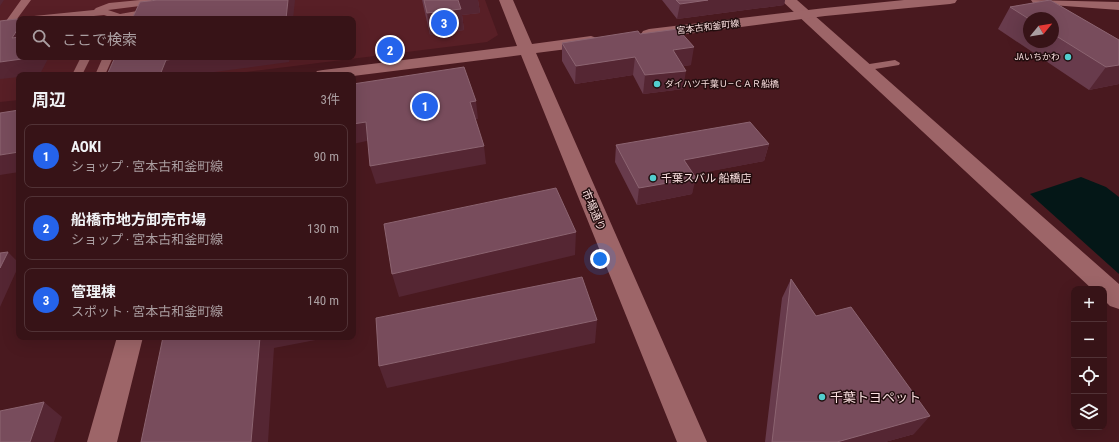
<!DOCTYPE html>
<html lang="ja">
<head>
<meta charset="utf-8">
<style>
  :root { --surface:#371317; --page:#3e1c20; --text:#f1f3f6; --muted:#aa9ea1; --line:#513236; --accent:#2563eb }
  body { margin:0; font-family:"Roboto Condensed","Noto Sans JP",sans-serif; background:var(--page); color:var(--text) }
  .controls { position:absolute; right:12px; bottom:12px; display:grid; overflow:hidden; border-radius:8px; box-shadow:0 4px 16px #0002 }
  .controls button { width:36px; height:36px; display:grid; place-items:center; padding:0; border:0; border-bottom:1px solid var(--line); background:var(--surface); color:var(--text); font:20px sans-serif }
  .compass { position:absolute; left:1023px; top:12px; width:36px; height:36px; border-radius:50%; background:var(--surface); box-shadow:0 4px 16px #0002; rotate:60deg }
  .you { position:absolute; left:600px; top:259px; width:14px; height:14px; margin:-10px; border:3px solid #fff; border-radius:50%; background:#1a73e8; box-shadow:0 0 0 6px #1a73e833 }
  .badge { display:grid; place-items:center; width:26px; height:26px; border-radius:50%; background:var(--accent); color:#fff; font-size:13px; font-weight:700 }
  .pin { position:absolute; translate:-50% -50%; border:2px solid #fff; box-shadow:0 1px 4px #0006 }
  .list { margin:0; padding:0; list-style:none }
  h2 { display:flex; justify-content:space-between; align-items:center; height:52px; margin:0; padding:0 16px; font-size:17px }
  h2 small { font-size:13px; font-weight:400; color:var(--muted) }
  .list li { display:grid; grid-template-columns:26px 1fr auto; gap:12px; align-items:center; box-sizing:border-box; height:64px; margin:0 8px 8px; padding:0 8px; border:1px solid var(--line); border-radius:8px }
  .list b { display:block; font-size:15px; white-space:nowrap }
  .list p { margin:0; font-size:13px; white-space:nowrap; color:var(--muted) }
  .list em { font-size:13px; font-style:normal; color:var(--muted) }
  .icon { flex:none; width:22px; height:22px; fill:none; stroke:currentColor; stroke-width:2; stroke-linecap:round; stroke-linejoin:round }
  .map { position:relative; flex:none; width:1119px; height:442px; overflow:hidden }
  .search { position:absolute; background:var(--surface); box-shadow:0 4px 16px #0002; left:16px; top:16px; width:340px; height:44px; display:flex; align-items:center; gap:10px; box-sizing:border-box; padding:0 14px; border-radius:8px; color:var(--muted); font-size:15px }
  .panel { position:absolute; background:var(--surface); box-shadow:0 4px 16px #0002; left:16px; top:72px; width:340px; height:268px; border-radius:8px }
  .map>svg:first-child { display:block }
  .built { fill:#581f26; fill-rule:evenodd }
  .water { fill:#041717 }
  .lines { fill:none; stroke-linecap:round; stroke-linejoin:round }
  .lane { fill:#9d6568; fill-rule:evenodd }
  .street { fill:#9d6568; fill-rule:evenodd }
  .secondary { fill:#9d6568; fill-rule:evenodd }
  .wall { fill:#683b4c; fill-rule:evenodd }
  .shaded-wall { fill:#552633 }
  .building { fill:#784c5c; stroke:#8c6471 }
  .poi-dot { fill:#52cdce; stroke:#220d0e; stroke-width:1.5 }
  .labels { text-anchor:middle; stroke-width:3; stroke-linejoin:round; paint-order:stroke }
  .far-street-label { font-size:9px; fill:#fbe1e1; stroke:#220d0e }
  .far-poi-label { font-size:9px; fill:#fbe1e1; stroke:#220d0e; text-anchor:end }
  .poi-label { font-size:11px; fill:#fbe1e1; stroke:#220d0e; text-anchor:start }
  .street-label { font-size:11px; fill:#fbe1e1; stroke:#220d0e }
  .near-poi-label { font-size:13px; fill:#fbe1e1; stroke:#220d0e; text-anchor:start }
</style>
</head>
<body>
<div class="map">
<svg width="1119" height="442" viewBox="0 0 1119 442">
  <rect width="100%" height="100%" fill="#49191f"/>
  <path class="built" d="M 0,0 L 485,0 L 498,35 L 487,42 L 221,75 L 19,75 L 19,100 L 0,102 ZM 19,19 L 353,19 L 353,57 L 19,57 Z"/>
  <path class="water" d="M 1081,177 L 1106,187 L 1119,197 L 1119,274 L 1030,194 Z"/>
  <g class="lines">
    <path class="lane" d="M 21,0 L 31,0 L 14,23 L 8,23 L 6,21 Z
      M 140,0 L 151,0 L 153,2 L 148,5 L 108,10 L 120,14 L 154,8 L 159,11 C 150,19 114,19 101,19 L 107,16 L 104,15 L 63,19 L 29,19 L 34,16 L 94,10 L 96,8 L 109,3 Z
      M 81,57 L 91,57 L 82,75 L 72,75 Z
      M 103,57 L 113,57 L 105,75 L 95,75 Z
      M 895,60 L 900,63 L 899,65 L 863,71 L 858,68 L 863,65 Z"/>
    <path class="street" d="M 781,0 L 797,0 L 1119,284 L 1119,309 L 1110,306 L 1104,300 L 1104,289 L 1092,289 Z
      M 117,337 L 143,337 L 117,442 L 87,442 Z"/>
    <path class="secondary" d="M 499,0 L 513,0 L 532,44 L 591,36 L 597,38 L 599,41 L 597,44 L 591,46 L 536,53 L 707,442 L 677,442 L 521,55 L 353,76 L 314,75 L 317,71 L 323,70 L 517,46 Z
      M 904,0 L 957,0 L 955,3 L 950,4 L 825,16 L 649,39 L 643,37 L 641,34 L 643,31 L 649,29 L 825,8 Z
      M 1031,0 L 1119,2 L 1119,10 L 1038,4 L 1033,3 Z"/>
  </g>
  <path class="wall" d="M 422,0 L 478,0 L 480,13 L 462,15 L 464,30 L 430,35 Z
    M 662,0 L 785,0 L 784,5 L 677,19 Z
    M 1050,0 L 1119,40 L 1119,84 L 1089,90 L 998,29 L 1010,7 ZM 1029,18 L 1053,18 L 1053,42 L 1029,42 Z
    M 562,43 L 691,65 L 683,66 L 683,89 L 643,94 L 633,75 L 575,84 L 562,61 Z
    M 769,144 L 764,161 L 694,174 L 692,194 L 637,205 L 615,162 L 616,145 Z
    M 791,279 L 816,316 L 914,434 L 885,442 L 765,442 L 782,298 Z"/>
  <path class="shaded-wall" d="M 0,0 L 4,0 L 0,6 Z
    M 288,0 L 295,0 L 293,19 L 286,19 Z
    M 457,0 L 478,0 L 480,13 L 462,15 L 464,30 L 430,35 L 427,13 Z
    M 708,0 L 785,0 L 784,5 L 677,19 L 680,4 Z
    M 19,27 L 19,47 L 12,38 Z
    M 694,47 L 691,65 L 670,68 L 673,50 Z
    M 30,57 L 49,57 L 40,74 L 31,75 L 19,75 L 19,77 L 0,79 L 0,62 Z
    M 190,57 L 290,57 L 289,62 L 192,75 L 160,75 L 166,60 Z
    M 635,57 L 633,75 L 575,84 L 576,66 Z
    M 1119,65 L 1119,84 L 1089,90 L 1106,67 Z
    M 686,71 L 683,89 L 643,94 L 645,75 Z
    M 476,101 L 478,119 L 472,120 L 470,102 Z
    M 366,122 L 371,140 L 353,144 L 353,124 Z
    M 769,144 L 764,161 L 681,177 L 684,160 Z
    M 484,146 L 486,164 L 376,184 L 370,166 Z
    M 19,152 L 19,172 L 0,175 L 0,155 Z
    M 696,178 L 692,194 L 637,205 L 639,188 Z
    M 576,232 L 575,255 L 399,297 L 392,274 Z
    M 8,252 L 19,263 L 19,265 L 0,307 L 0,268 Z
    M 597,320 L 595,343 L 387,388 L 379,366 Z
    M 260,337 L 326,337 L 326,338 L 274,348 L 268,442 L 251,442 Z
    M 44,402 L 62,417 L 54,442 L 30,442 Z
    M 930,416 L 914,434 L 885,442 L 837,442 Z"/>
  <path class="building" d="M 158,0 L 288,0 L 286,19 L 132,19 L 140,2 Z
    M 424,0 L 458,0 L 461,9 L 427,13 Z
    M 676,0 L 708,0 L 680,4 Z
    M 1050,0 L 1119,40 L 1119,65 L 1106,67 L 1053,34 L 1053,18 L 1029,18 L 1029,19 L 1010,7 Z
    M 25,18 L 24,19 L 19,19 L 19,27 L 12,38 L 19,37 L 19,57 L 30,57 L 29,58 L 0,62 L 0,21 Z
    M 678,29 L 694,47 L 673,50 L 686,71 L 645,75 L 635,57 L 576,66 L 562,43 L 638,31 L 640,34 Z
    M 115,57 L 190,57 L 166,60 L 160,75 L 107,75 Z
    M 464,67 L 476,101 L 470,102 L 484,146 L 370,166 L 366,122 L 353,124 L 353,84 Z
    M 19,110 L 19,152 L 0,155 L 0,113 Z
    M 750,122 L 769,144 L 684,160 L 696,178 L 639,188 L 616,145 Z
    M 556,188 L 576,232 L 392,274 L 384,224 Z
    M 8,252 L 0,268 L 0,253 Z
    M 582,277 L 597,320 L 379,366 L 376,318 Z
    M 791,279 L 816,316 L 851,307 L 930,416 L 837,442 L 772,442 Z
    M 163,337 L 260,337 L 251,442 L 141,442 Z
    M 44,402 L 30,442 L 0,442 L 0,411 Z"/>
  <g class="poi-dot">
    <circle cx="1068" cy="57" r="4"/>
    <circle cx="657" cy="84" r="4"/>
    <circle cx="653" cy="178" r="4"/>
    <circle cx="822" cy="397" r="4"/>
  </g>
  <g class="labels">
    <g class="far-street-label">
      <text transform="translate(708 27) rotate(-7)" y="3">宮本古和釜町線</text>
    </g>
    <g class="far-poi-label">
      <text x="1060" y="60">JAいちかわ</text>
      <text x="665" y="87" text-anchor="start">ダイハツ千葉Ｕ―ＣＡＲ船橋</text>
    </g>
    <g class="poi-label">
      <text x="661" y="182">千葉スバル 船橋店</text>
    </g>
    <g class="street-label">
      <text transform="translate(594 210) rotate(67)" y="4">市場通り</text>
    </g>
    <g class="near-poi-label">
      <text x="830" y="402">千葉トヨペット</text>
    </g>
  </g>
</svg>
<div class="controls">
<button>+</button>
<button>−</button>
<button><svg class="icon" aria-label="locate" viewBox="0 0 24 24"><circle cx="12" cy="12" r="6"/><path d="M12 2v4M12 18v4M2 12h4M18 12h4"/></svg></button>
<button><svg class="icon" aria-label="layers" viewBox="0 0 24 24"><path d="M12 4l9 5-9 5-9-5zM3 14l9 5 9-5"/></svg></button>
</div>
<svg class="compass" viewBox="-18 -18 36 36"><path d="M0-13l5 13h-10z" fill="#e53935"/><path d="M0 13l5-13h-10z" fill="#aa9ea1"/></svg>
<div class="you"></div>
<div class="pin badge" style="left:425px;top:106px">1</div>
<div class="pin badge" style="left:390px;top:50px">2</div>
<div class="pin badge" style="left:444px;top:23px">3</div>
<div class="search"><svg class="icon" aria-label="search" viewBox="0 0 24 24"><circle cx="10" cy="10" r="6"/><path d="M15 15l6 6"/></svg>ここで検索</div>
<section class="panel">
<h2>周辺<small>3件</small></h2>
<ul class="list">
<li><span class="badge">1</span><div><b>AOKI</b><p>ショップ · 宮本古和釜町線</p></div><em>90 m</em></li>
<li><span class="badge">2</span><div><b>船橋市地方卸売市場</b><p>ショップ · 宮本古和釜町線</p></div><em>130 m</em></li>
<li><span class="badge">3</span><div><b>管理棟</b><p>スポット · 宮本古和釜町線</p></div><em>140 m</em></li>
</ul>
</section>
</div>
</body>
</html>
